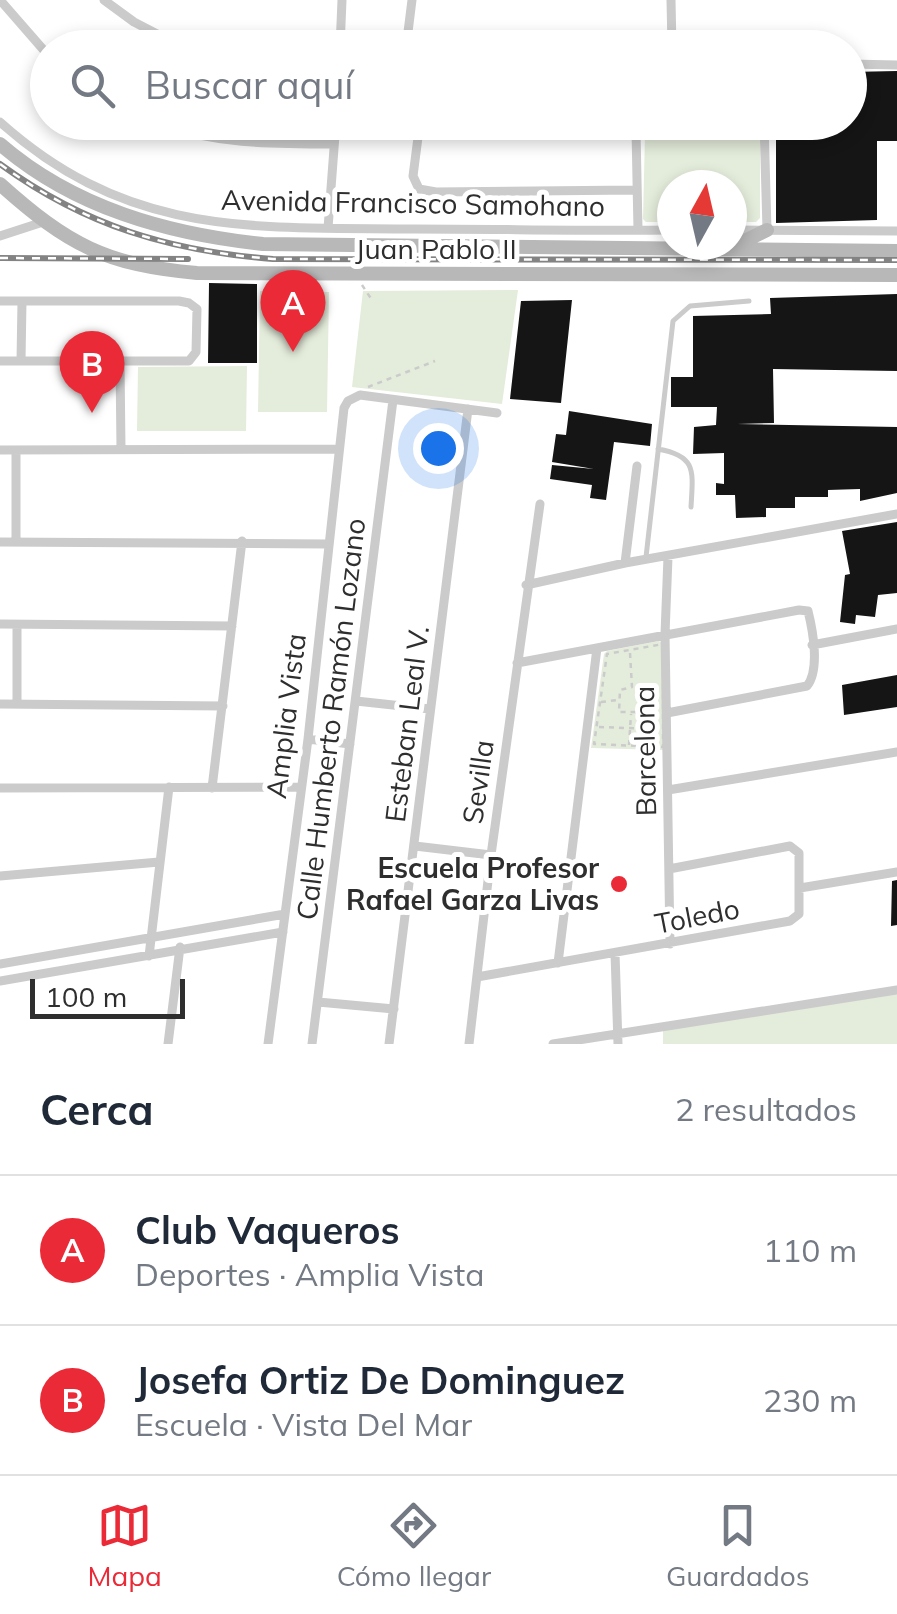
<!DOCTYPE html>
<html lang="es">
<head>
<meta charset="utf-8">
<style>
  :root { --surface:#fff; --page:#f2f2f3; --text:#1f2937; --muted:#747a83; --line:#e0e1e3; --accent:#eb2a38 }
  body { margin:0; font-family:Mulish,sans-serif; background:var(--page); color:var(--text) }
  .compass { position:absolute; left:657px; top:170px; width:90px; height:90px; border-radius:50%; background:var(--surface); box-shadow:0 5px 15px #0003; rotate:8deg }
  .scale { position:absolute; left:30px; bottom:25px; width:155px; box-sizing:border-box; padding-left:10px; border:5px solid #2e2e2e; border-top:0; font-size:28px; line-height:35px; white-space:nowrap; color:#2e2e2e; -webkit-text-stroke:8px #fff; paint-order:stroke }
  .you { position:absolute; left:438px; top:448px; width:35px; height:35px; margin:-25px; border:8px solid #fff; border-radius:50%; background:#1a73e8; box-shadow:0 0 0 15px #1a73e833 }
  .badge { display:grid; place-items:center; width:65px; height:65px; border-radius:50%; background:var(--accent); color:#fff; font-size:32px; font-weight:700 }
  .pin { position:absolute; translate:-50% -82px; filter:drop-shadow(0 2px 5px #0008) }
  .pin::after { content:''; position:absolute; top:52px; width:35px; height:30px; background:inherit; clip-path:polygon(0 0,100% 0,50% 100%) }
  .list { margin:0; padding:0; list-style:none }
  h2 { display:flex; justify-content:space-between; align-items:center; height:130px; margin:0; padding:0 40px; font-size:42px }
  h2 small { font-size:32px; font-weight:400; color:var(--muted) }
  .list li { display:grid; grid-template-columns:65px 1fr auto; gap:30px; align-items:center; box-sizing:border-box; height:150px; padding:0 40px; border-top:2px solid var(--line) }
  .list b { display:block; font-size:38px; white-space:nowrap }
  .list p { margin:0; font-size:32px; white-space:nowrap; color:var(--muted) }
  .list em { font-size:32px; font-style:normal; color:var(--muted) }
  .icon { flex:none; width:55px; height:55px; fill:none; stroke:currentColor; stroke-width:2; stroke-linecap:round; stroke-linejoin:round }
  .map { position:relative; flex:none; width:897px; height:1044px; overflow:hidden }
  .search { position:absolute; background:var(--surface); box-shadow:0 5px 15px #0003; left:30px; right:30px; top:30px; height:110px; display:flex; align-items:center; gap:25px; box-sizing:border-box; padding:0 35px; border-radius:55px; color:var(--muted); font-size:38px }
  .sheet { height:430px; background:var(--surface) }
  nav { display:flex; justify-content:space-around; align-items:center; box-sizing:border-box; height:140px; border-top:2px solid var(--line); background:var(--surface); font-size:28px; color:var(--muted) }
  nav a { display:grid; justify-items:center; gap:5px }
  nav .on { color:var(--accent) }
  .map>svg:first-child { display:block }
  .green { fill:#e4ecdb }
  .building { fill:#151515 }
  .lines { fill:none; stroke-linecap:round; stroke-linejoin:round }
  .path { stroke:#cbcbcb; stroke-width:2.5; stroke-dasharray:5 5; stroke-linecap:butt }
  .service { stroke:#cbcbcb; stroke-width:5 }
  .minor { stroke:#cbcbcb; stroke-width:9 }
  .secondary { stroke:#b8b8b8; stroke-width:14 }
  .rail-casing { stroke:#838383; stroke-width:6 }
  .rail { stroke:#fff; stroke-width:2.5; stroke-dasharray:8; stroke-linecap:butt }
  .poi-dot { fill:#eb2a38; stroke:#fff; stroke-width:4 }
  .labels { text-anchor:middle; stroke-width:10; stroke-linejoin:round; paint-order:stroke }
  .street-label { font-size:28px; fill:#2e2e2e; stroke:#fff }
  .poi-label { font-size:28px; font-weight:bold; fill:#2e2e2e; stroke:#fff; text-anchor:end }
</style>
</head>
<body>
<div class="map">
<svg width="897" height="1044" viewBox="0 0 897 1044">
  <rect width="100%" height="100%" fill="#fff"/>
  <path class="green" d="M 648,133 L 760,135 L 760,218 L 756,222 L 732,222 L 732,185 L 672,185 L 672,222 L 646,222 L 643,219 L 645,136 Z
    M 518,290 L 502,404 L 352,387 L 363,291 Z
    M 260,291 L 329,292 L 327,412 L 258,412 Z
    M 247,366 L 246,431 L 137,431 L 138,367 Z
    M 659,641 L 663,644 L 663,750 L 591,748 L 604,654 L 607,651 Z
    M 897,994 L 897,1044 L 663,1044 L 663,1030 Z"/>
  <path class="building" d="M 897,71 L 897,141 L 877,141 L 877,220 L 776,223 L 776,122 L 850,122 L 850,72 Z
    M 209,283 L 257,284 L 257,363 L 208,363 Z
    M 897,294 L 897,371 L 773,369 L 774,423 L 737,424 L 897,427 L 897,493 L 860,501 L 860,489 L 828,490 L 828,497 L 795,497 L 795,508 L 766,508 L 766,517 L 736,518 L 735,495 L 716,495 L 716,483 L 724,484 L 724,453 L 693,454 L 694,427 L 716,425 L 717,407 L 671,407 L 671,377 L 693,377 L 693,316 L 771,314 L 770,298 Z
    M 572,300 L 561,403 L 510,399 L 521,301 Z
    M 569,411 L 652,424 L 650,446 L 614,442 L 606,500 L 590,498 L 592,485 L 550,479 L 552,465 L 594,469 L 552,462 L 556,434 L 566,435 Z
    M 897,522 L 897,593 L 878,595 L 875,617 L 856,615 L 855,624 L 840,622 L 845,575 L 850,574 L 842,531 Z
    M 897,675 L 897,707 L 844,715 L 842,685 Z
    M 897,880 L 897,925 L 891,926 L 892,881 Z"/>
  <g class="lines">
    <path class="path" d="M 362,285 L 372,300
      M 368,387 L 435,361
      M 663,644 L 663,747 L 594,744 L 607,654 Z
      M 630,653 L 632,687 L 620,690 L 619,712 L 644,712 L 644,687 L 632,687
      M 601,702 L 618,700
      M 599,727 L 655,729
      M 629,745 L 631,714"/>
    <path class="service" d="M 658,449 C 697,456 693,471 691,507
      M 646,557 L 673,321 L 690,306 L 749,301"/>
    <path class="minor" d="M 0,0 L 48,55
      M 104,0 L 134,22 L 184,48
      M 671,0 L 672,48
      M 340,48 L 342,0
      M 406,48 L 412,0
      M 850,64 L 897,65
      M 0,122 C 130,238 252,227 414,229 C 500,229 586,231 672,230
      M 151,122 C 215,144 268,144 334,144
      M 420,122 L 413,176 L 419,189 L 436,192 L 635,190
      M 764,122 L 767,230
      M 636,130 L 638,230
      M 419,131 L 764,131
      M 328,228 L 336,122
      M 732,230 L 897,231
      M 0,236 L 43,222
      M 0,301 L 179,301 L 189,303 L 197,309 L 196,352 L 189,361 L 0,361
      M 21,361 L 22,301
      M 120,362 L 121,449
      M 0,450 L 337,449
      M 16,450 L 16,542
      M 0,542 L 327,544
      M 668,557 L 665,634 L 670,944
      M 625,563 L 637,466
      M 526,585 L 625,563 L 897,514
      M 0,624 L 232,626
      M 812,645 L 897,629
      M 517,663 L 799,610 L 808,611 C 813,631 820,670 807,686 L 667,713
      M 356,701 L 430,709
      M 0,704 L 223,706
      M 17,704 L 17,625
      M 308,739 L 350,744
      M 0,788 L 301,787
      M 212,788 L 242,541
      M 668,790 L 897,752
      M 415,846 L 491,855
      M 0,876 L 159,862
      M 800,888 L 897,872
      M 615,953 L 618,1044
      M 149,956 L 169,787
      M 558,963 L 597,648
      M 0,964 L 285,914
      M 477,977 L 790,921 L 799,914 L 799,853 L 790,846 L 669,869
      M 0,981 L 283,932
      M 318,1002 L 394,1009
      M 168,1044 L 180,947
      M 268,1044 L 308,739 L 344,408 L 348,401 L 360,395 L 497,413
      M 312,1044 L 393,400
      M 389,1044 L 468,409
      M 469,1044 L 491,855 L 540,504
      M 553,1044 L 897,990"/>
    <path class="secondary" d="M 0,144 C 74,208 168,234 263,244 L 897,251
      M 0,184 C 68,245 106,265 197,273 L 897,275
      M 732,247 L 767,230"/>
    <g class="rail-casing">
      <path id="rail" d="M 0,164 C 85,226 170,251 273,259 L 897,260
        M 0,258 L 188,259"/>
    </g>
    <use href="#rail" class="rail"/>
  </g>
  <circle class="poi-dot" cx="619" cy="884" r="10"/>
  <g class="labels">
    <g class="street-label">
      <text transform="translate(413 203) rotate(1)" y="10">Avenida Francisco Samohano</text>
      <text x="436" y="259">Juan Pablo II</text>
      <text transform="translate(286 716) rotate(-83)" y="10">Amplia Vista</text>
      <text transform="translate(331 719) rotate(-83)" y="10">Calle Humberto Ramón Lozano</text>
      <text transform="translate(407 724) rotate(-83)" y="10">Esteban Leal V.</text>
      <text transform="translate(645 751) rotate(-91)" y="10">Barcelona</text>
      <text transform="translate(478 782) rotate(-82)" y="10">Sevilla</text>
      <text transform="translate(697 916) rotate(-11)" y="10">Toledo</text>
    </g>
    <g class="poi-label">
      <text x="599" y="878">Escuela Profesor<tspan x="599" dy="32">Rafael Garza Livas</tspan></text>
    </g>
  </g>
</svg>
<svg class="compass" viewBox="-18 -18 36 36"><path d="M0-13l5 13h-10z" fill="#e53935"/><path d="M0 13l5-13h-10z" fill="#747a83"/></svg>
<div class="scale">100 m</div>
<div class="you"></div>
<div class="pin badge" style="left:293px;top:352px">A</div>
<div class="pin badge" style="left:92px;top:413px">B</div>
<div class="search"><svg class="icon" aria-label="search" viewBox="0 0 24 24"><circle cx="10" cy="10" r="6"/><path d="M15 15l6 6"/></svg>Buscar aquí</div>
</div>
<section class="sheet">
<h2>Cerca<small>2 resultados</small></h2>
<ul class="list">
<li><span class="badge">A</span><div><b>Club Vaqueros</b><p>Deportes · Amplia Vista</p></div><em>110 m</em></li>
<li><span class="badge">B</span><div><b>Josefa Ortiz De Dominguez</b><p>Escuela · Vista Del Mar</p></div><em>230 m</em></li>
</ul>
</section>
<nav>
<a class="on"><svg class="icon" aria-label="map" viewBox="0 0 24 24"><path d="M3 6l6-2 6 2 6-2v14l-6 2-6-2-6 2zM9 4v14M15 6v14"/></svg>Mapa</a>
<a><svg class="icon" aria-label="directions" viewBox="0 0 24 24"><path d="M12 3l9 9-9 9-9-9zM9 14v-3h6M13 9l2 2-2 2"/></svg>Cómo llegar</a>
<a><svg class="icon" aria-label="saved" viewBox="0 0 24 24"><path d="M7 4h10v16l-5-4-5 4z"/></svg>Guardados</a>
</nav>
</body>
</html>
